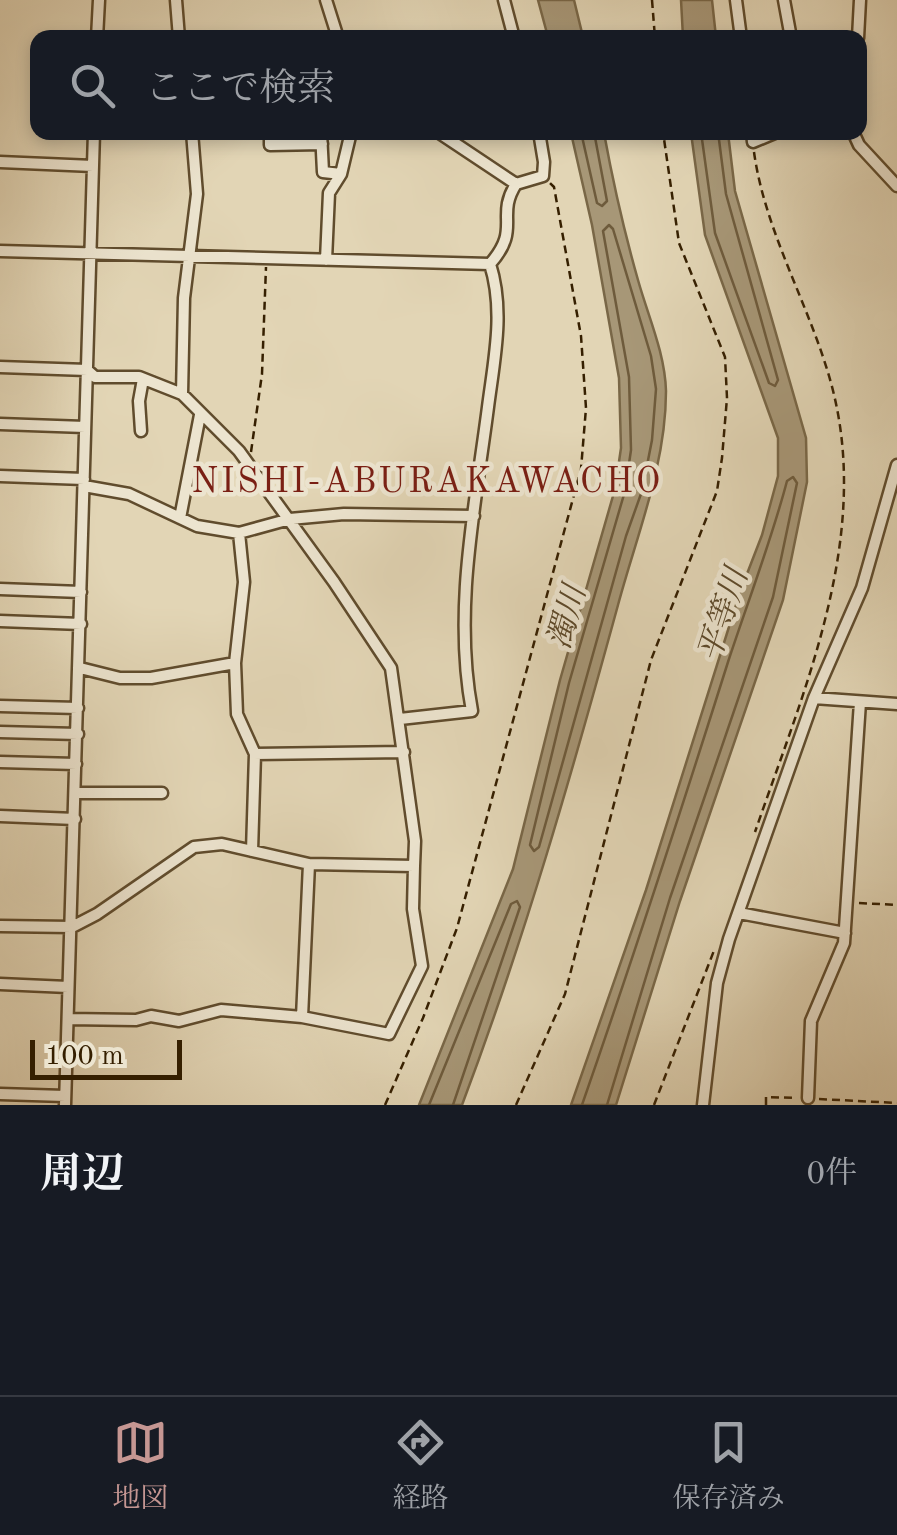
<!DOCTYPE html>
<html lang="ja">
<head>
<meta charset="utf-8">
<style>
  :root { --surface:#171b24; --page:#242831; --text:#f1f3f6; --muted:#9ea1a6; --line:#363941; --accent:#c59692 }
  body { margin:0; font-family:"Old Standard TT","Noto Serif JP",serif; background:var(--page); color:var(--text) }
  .scale { position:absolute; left:30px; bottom:25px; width:152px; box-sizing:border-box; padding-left:10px; border:5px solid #351f00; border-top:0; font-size:28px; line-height:35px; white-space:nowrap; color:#351f00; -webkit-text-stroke:8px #ece4cf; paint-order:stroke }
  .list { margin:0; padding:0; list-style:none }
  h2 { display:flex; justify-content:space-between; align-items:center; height:130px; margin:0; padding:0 40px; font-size:42px }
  h2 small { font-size:32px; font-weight:400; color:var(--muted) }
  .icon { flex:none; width:55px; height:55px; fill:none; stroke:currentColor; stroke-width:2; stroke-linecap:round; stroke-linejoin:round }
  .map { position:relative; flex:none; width:897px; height:1105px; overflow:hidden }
  .search { position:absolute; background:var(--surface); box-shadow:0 5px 15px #0003; left:30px; right:30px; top:30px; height:110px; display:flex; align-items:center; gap:25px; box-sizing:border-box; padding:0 35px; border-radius:20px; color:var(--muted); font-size:38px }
  .sheet { height:290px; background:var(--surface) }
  nav { display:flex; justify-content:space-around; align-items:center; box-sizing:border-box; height:140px; border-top:2px solid var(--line); background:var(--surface); font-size:28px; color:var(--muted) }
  nav a { display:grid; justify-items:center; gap:5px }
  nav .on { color:var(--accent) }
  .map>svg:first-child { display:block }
  .water { fill:#a79777; stroke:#796747; stroke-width:2.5 }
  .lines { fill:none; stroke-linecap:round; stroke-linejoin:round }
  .shore { stroke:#6e5b3c; stroke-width:2.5 }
  .minor-casing { stroke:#604c2d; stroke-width:15 }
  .path { stroke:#351f00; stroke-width:2.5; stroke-dasharray:8 5; stroke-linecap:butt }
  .minor { stroke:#ece4cf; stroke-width:10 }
  .labels { text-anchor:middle; stroke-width:9; stroke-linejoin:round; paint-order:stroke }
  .water-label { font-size:32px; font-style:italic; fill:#5d492a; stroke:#ece4cf }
  .quarter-label { font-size:35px; letter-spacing:2.5px; fill:#7a1f14; stroke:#ece4cf }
</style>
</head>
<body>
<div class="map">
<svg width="897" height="1105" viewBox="0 0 897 1105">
  <rect width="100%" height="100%" fill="#e2d5b5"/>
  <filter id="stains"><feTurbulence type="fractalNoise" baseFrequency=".002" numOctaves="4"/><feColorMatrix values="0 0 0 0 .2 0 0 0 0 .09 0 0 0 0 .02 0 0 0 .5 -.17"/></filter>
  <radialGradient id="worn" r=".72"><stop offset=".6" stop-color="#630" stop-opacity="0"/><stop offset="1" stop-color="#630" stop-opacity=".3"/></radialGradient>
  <path class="water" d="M 538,0 L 574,0 L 583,37 L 548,37 Z
    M 681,0 L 712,0 L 716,37 L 683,37 Z
    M 571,133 L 604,133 C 613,182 624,231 638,280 C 648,316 665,353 666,391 C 666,465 637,534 618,605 C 572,773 524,941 462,1105 L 419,1105 L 513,869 L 560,680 L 615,489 L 621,448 L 619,378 L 592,225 Z
    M 691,133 L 728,133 L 735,191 L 806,438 L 807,482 L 783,600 L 680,901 L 616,1105 L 571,1105 L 646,890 L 740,592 L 762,535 L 778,476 L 778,438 L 705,235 Z"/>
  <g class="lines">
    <path class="shore" d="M 581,132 L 597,203 L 602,206 L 607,201 L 594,132
      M 701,132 L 715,233 L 769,383 L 775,386 L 778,380 L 726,194 L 718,132
      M 609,225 L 613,229 L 651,356 L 656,389 L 652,440 L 642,491 L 626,536 L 539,847 L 534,851 L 530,845 L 569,683 L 625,491 L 631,450 L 629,377 L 603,231 Z
      M 429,1105 L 511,904 L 517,901 L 520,907 L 453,1105
      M 582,1105 C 633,958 681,811 728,662 C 748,601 771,542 787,481 L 793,477 L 797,483 L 773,597 L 670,898 L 607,1105"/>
    <g class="minor-casing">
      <path id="minor" d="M 176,0 L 179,38
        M 326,0 L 338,38
        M 504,0 L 514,38
        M 736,0 L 741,38
        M 784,0 L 791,38
        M 97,38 L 99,0
        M 858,38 L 860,0
        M 270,132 L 270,145 L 322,144
        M 321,132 L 323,172 L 341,174
        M 438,132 L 516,184
        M 752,132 L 753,142 L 777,132
        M 853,132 L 859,145 L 897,186
        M 0,162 L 93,166
        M 0,251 L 490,264 C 522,228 495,217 516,184 L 543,176 L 544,162 L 539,132
        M 326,260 L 329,193 L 341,174 L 351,132
        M 0,367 L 87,370 L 95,377 L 139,377 L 182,394 L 239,451 L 334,582 L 391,668 L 415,841 L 414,866 L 309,864 L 222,844 L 194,847 L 97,914 L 72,927 L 0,926
        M 182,394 L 184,298 L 197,194 L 192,132
        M 0,424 L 85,427
        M 141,431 L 139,401 L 143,379
        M 0,476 L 84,479
        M 84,486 L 129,494 L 197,526 L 239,533
        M 180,518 L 200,415
        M 0,589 L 81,592
        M 0,621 L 81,624
        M 80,668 L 120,678 L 151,678 L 235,663
        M 814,698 L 897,704
        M 0,706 L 78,708
        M 400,719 L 472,711 C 453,610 475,508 488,407 C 494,360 505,311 490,264
        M 0,732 L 78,734
        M 255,754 L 404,752
        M 0,762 L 76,764
        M 75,793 L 162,793
        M 0,816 L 75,819
        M 252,851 L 255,754 L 237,714 L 235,663 L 244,582 L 239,533 L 290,519 L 344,514 L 474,516
        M 739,913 L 845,933
        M 0,984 L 68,987
        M 302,1017 L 309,864
        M 68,1019 L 136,1020 L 151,1016 L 179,1021 L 221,1010 L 302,1017 L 389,1034 L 422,966 L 413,909 L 414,866
        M 0,1094 L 65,1096
        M 808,1098 L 811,1021 L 844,943 L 860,702
        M 65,1105 L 94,132
        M 703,1105 L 717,983 L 729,939 L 814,698 L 862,588 L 897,465"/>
    </g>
    <path class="path" d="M 652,0 L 655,38
      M 754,152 C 765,232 810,306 831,383 C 873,536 804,689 755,832
      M 251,452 L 262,374 L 266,267
      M 859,903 L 897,905
      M 819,1099 L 897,1103
      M 385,1105 L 423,1018 L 457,928 L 581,469 L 586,408 L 581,336 L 554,187 L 549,182
      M 516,1105 L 565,994 L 651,660 L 717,491 L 722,458 L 727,398 L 725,357 L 679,243 L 663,132
      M 654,1105 L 715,948
      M 766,1105 L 766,1097 L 796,1098"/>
    <use href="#minor" class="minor"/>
  </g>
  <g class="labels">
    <g class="water-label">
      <text transform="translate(722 615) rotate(-72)" y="11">平等川</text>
      <text transform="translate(566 617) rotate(-74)" y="11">濁川</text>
    </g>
    <g class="quarter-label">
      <text x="427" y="492">NISHI-ABURAKAWACHO</text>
    </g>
  </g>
  <rect width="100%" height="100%" filter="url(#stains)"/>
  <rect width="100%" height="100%" fill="url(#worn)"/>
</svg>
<div class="scale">100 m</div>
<div class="search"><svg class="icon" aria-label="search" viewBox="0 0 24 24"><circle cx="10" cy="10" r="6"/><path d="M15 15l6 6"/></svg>ここで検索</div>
</div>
<section class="sheet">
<h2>周辺<small>0件</small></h2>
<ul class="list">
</ul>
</section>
<nav>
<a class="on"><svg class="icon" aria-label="map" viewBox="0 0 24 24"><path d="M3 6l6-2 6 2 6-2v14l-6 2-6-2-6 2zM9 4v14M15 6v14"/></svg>地図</a>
<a><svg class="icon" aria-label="directions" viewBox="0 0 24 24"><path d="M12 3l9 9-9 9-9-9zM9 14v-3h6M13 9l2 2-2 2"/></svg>経路</a>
<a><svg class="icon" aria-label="saved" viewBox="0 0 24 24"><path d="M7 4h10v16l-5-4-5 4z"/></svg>保存済み</a>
</nav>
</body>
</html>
